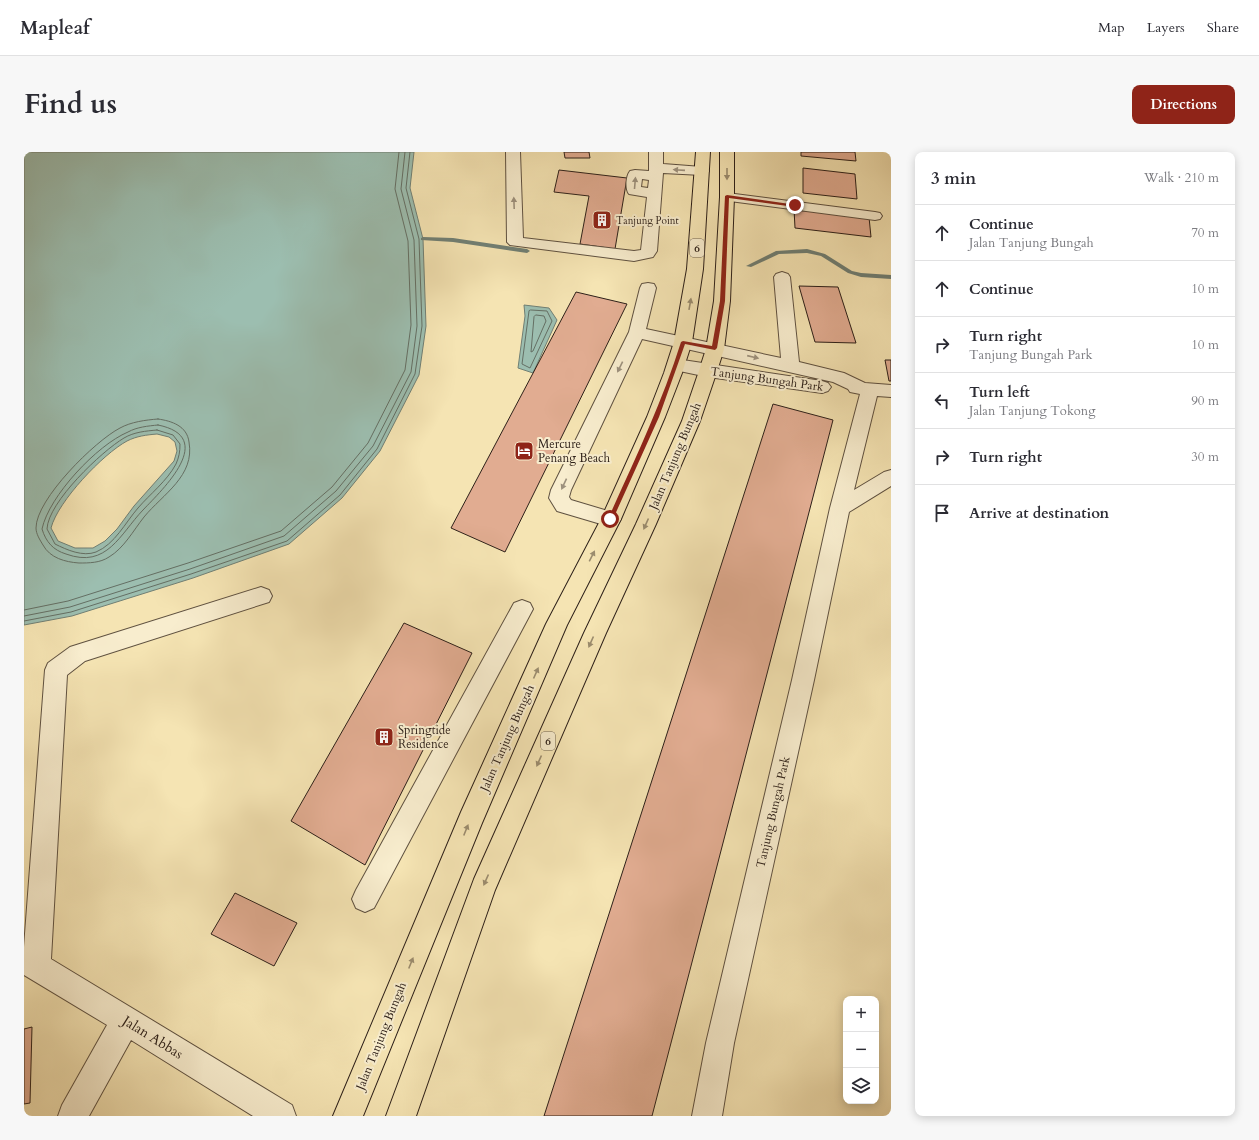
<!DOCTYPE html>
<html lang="en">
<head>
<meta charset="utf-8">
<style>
  :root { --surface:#fff; --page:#f7f7f7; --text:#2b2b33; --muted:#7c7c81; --line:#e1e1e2; --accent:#8f2418 }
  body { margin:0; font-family:Cardo,serif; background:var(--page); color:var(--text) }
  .controls { position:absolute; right:12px; bottom:12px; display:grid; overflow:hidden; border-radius:8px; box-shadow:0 2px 10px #0003 }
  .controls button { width:36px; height:36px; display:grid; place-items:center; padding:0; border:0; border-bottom:1px solid var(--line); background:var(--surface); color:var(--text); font:20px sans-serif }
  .stop { position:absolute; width:12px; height:12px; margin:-9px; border:3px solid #8f2418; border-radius:50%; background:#fff }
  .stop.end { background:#8f2418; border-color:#fff; box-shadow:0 1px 4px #0008 }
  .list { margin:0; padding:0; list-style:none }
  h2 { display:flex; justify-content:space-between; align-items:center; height:52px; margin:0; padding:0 16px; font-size:17px }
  h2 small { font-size:13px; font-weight:400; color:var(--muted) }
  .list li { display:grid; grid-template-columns:26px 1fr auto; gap:12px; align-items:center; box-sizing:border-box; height:56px; padding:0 16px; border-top:1px solid var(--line) }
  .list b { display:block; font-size:15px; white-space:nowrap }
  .list p { margin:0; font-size:13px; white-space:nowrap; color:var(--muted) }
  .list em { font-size:13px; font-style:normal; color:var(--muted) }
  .icon { flex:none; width:22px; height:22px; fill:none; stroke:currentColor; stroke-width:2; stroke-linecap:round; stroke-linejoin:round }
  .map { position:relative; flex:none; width:867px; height:964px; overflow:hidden; border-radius:8px }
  header { display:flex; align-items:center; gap:24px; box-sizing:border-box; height:56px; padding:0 20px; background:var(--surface); border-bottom:1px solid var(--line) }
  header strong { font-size:19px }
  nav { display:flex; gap:22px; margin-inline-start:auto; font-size:14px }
  .intro { display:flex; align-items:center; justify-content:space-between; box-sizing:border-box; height:96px; padding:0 24px }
  h1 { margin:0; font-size:28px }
  .button { padding:10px 18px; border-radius:8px; background:var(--accent); color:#fff; font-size:14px; font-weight:700 }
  main { display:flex; gap:24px; padding:0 24px }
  aside { flex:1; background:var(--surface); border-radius:8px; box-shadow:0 2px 10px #0003 }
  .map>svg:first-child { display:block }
  .water { fill:#9cbeb0; stroke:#707f74; fill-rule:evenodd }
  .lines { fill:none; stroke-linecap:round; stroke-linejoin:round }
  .shore { stroke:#646f64; stroke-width:1 }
  .stream { fill:#707f74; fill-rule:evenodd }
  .building { fill:#e1ac91; stroke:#2d2019 }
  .minor-casing { stroke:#5f5140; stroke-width:2 }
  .major-casing { stroke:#2d2019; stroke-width:2 }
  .minor { fill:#f8edce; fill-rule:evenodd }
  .major { fill:#f5e4b3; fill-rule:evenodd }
  .oneway { fill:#9d917d }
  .oneway2 { fill:#9b8c6e }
  .route { fill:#8f2418 }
  .labels { text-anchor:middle; stroke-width:4; stroke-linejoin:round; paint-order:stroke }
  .far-poi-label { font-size:10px; fill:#2d2019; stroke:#f8edce; text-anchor:start }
  .shield { fill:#f8edce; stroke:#6a5e4f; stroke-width:1 }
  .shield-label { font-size:11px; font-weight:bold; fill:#2d2019 }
  .street-label { font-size:12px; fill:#2d2019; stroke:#f8edce }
  .poi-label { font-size:12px; fill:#2d2019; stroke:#f8edce; text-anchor:start }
  .near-street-label { font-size:14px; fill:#2d2019; stroke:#f8edce }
</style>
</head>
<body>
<header>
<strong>Mapleaf</strong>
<nav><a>Map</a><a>Layers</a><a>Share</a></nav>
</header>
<div class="intro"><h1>Find us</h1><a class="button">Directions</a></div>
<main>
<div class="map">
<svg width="867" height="964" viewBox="0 0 867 964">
  <rect width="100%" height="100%" fill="#f5e4b3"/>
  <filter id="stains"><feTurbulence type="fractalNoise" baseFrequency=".005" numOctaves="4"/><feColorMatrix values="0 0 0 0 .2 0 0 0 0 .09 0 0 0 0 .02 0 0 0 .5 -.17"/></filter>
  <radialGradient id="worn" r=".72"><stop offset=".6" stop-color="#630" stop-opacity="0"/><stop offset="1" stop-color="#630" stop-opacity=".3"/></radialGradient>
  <path class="water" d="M 0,0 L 390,0 L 386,36 L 399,87 L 402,174 L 395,223 L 356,299 L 318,346 L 265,392 L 169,426 L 48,464 L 0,473 ZM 133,282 L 145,285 L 151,290 L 153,299 L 150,309 L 110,354 L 93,377 L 81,389 L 69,396 L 51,396 L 34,389 L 27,376 C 34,349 79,302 103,289 C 113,284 122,283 133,282 Z
    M 500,153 L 525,156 L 533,168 L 509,221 L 494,216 L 501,164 Z"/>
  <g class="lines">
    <path class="shore" d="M 507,158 L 523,159 L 528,169 L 506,216 L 498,212 L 505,159 Z
      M 512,163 L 520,164 L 522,169 L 509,199 L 507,200 L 510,165 Z
      M 134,267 C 148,269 163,274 165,290 C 171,324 139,342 120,365 C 109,379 100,396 85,405 C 76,411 65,411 55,411 C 41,410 26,406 19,393 C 16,388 12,382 12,376 C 12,347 71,289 96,276 C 107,270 121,268 134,267 Z
      M 134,273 C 194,285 139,337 119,358 C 96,382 83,417 42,402 C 29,398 22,390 18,377 C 25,344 73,293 104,280 C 113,275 124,274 134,273 Z
      M 133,278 L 149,283 L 156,292 C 156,300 155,305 152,312 C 143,329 126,342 114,356 C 101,371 91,392 72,400 C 59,405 43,398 31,392 L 23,377 C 24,350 78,299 100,286 C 110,280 122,279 133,278 Z
      M 0,458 L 44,449 L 164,411 L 257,379 L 308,335 L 344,291 L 381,218 L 387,173 L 384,89 L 371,37 L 375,0
      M 0,464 L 46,455 L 166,417 L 260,384 L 312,339 L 349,294 L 387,220 L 393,174 L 390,88 L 377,37 L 381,0
      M 0,469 L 47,460 L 167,422 L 263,389 L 316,343 L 353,297 L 391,222 L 398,174 L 395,87 L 382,36 L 386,0"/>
    <path class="stream" d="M 399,85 L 429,86 L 503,97 L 506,99 L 503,101 L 429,90 L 397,88 L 397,86 Z
      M 783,97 L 801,102 L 828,119 L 837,121 L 867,123 L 867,127 L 837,125 L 824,121 L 797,104 L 783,101 L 755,102 L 727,115 L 722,114 L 752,99 Z"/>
  </g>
  <path class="building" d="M 540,0 L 565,0 L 566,6 L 541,6 Z
    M 777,0 L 831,0 L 832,9 L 777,4 Z
    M 779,16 L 831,22 L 833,47 L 779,41 Z
    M 535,18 L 603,26 L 591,97 L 556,92 L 565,44 L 530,40 Z
    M 770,57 L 845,65 L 847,85 L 771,76 Z
    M 775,134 L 814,135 L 832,191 L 791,190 Z
    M 552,140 L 603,152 L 481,400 L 427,376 Z
    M 861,208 L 867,208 L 867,229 L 865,229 Z
    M 749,252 L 809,268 L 628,964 L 520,964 Z
    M 380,471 L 448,501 L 341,713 L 267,669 Z
    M 211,741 L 273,771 L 250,814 L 187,782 Z
    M 8,875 L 6,951 L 0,952 L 0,877 Z"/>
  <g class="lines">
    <g class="minor-casing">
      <path id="minor" d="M 482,0 L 496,0 L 499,86 L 610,99 L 617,98 L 623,45 L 605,42 C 601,37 602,24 606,19 L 611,18 L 625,19 L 625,0 L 639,0 L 639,12 L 678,15 L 683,16 L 685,19 L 683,22 L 678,23 L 639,21 L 633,99 L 629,105 L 610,109 L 486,93 L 483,90 ZM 618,27 L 625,28 L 624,36 L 617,35 Z
        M 703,41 L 851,60 L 856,61 L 858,64 L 856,67 L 851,68 L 698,48 L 696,45 L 698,42 Z
        M 758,120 L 764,122 L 766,125 L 775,210 L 820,221 L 841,231 L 867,233 L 867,245 L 853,244 L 830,338 L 860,320 L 867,318 L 867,334 L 825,360 L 790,528 L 710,891 L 698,964 L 668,964 L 682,891 L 768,528 L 806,356 L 836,242 L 826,240 L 824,237 L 809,230 L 618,187 L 547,338 L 545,345 L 547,348 L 594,362 L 597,367 L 594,372 L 587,375 L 533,359 L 525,346 L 527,338 L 605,180 L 616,136 L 618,132 L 624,131 L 630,132 L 632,136 L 622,177 L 757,206 L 750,125 L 752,122 Z
        M 652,207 L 798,229 L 804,231 L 807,235 L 804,239 L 798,241 L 684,225 L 646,217 L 643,213 L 646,209 Z
        M 237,435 L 245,438 L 248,444 L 245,450 L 61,509 L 43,523 L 27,807 L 268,953 L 272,964 L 229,964 L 107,888 L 65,964 L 34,964 L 38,953 L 83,873 L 0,823 L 0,795 L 21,518 L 24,511 L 46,495 Z
        M 498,448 L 506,451 L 509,457 L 350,756 L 341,760 L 332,756 L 328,747 L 332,738 L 490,451 Z"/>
    </g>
    <g class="major-casing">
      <path id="major" d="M 672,0 L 686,0 L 679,117 L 668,190 L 658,221 L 641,265 L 597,367 L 543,473 L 458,671 L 339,964 L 309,964 L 437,660 L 522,472 L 577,367 L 623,265 L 640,221 L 650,190 L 663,117 Z
        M 696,0 L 710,0 L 710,45 L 706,149 L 700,197 L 693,219 L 676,269 L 632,372 L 582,481 L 471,738 L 392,964 L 362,964 L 450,727 L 560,481 L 612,372 L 658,269 L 675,219 L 682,197 L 690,149 L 696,45 Z"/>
    </g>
    <use href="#minor" class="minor"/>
    <use href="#major" class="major"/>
  </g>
  <defs><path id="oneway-solid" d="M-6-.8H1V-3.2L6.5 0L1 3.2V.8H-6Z"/></defs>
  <g class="oneway">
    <use href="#oneway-solid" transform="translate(655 18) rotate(-176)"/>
    <use href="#oneway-solid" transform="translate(611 31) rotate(-85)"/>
    <use href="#oneway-solid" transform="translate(490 51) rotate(-92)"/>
    <use href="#oneway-solid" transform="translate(729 205) rotate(13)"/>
    <use href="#oneway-solid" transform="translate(596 215) rotate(116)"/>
    <use href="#oneway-solid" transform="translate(540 332) rotate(115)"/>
  </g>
  <g class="oneway2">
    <use href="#oneway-solid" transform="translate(703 22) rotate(90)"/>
    <use href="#oneway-solid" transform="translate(666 152) rotate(-80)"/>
    <use href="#oneway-solid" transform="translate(622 372) rotate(114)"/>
    <use href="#oneway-solid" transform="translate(568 404) rotate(-63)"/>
    <use href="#oneway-solid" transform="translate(567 490) rotate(114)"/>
    <use href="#oneway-solid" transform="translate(512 521) rotate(-66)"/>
    <use href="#oneway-solid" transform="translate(515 609) rotate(114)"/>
    <use href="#oneway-solid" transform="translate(442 678) rotate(-68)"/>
    <use href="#oneway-solid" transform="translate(462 728) rotate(114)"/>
    <use href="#oneway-solid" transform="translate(387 811) rotate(-68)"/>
  </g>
  <path class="route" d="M 703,43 L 773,53 L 771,55 L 705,46 L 701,149 L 693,196 L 691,198 L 661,192 L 635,265 L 589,367 L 589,369 L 584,369 L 584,367 C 610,309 638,251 657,190 L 659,189 L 688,194 L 696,149 L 701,44 Z"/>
  <defs>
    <g id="building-square" transform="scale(1)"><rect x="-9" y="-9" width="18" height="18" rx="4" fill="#8f2418" stroke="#f8edce"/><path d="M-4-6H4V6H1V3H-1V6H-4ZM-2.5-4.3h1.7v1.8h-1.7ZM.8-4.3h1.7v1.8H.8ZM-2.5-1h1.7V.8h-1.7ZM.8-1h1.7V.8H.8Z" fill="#fff"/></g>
    <g id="hotel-square" transform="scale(1)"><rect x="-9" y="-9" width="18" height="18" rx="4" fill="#8f2418" stroke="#f8edce"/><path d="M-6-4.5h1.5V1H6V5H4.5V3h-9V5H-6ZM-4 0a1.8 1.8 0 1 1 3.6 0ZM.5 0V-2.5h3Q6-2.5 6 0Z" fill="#fff"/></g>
  </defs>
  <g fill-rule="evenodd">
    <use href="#building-square" x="578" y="68"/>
    <use href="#hotel-square" x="500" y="299"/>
    <use href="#building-square" x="360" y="585"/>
  </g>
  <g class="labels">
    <g class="far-poi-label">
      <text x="592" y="72">Tanjung Point</text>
    </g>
    <g class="shield">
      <rect x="666" y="87" width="14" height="18" rx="3"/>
      <rect x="517" y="580" width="14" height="18" rx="3"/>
    </g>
    <g class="shield-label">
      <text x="673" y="100">6</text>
      <text x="524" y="593">6</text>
    </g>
    <g class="street-label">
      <text transform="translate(743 227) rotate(8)" y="4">Tanjung Bungah Park</text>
      <text transform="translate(651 304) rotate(-67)" y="4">Jalan Tanjung Bungah</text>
      <text transform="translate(483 586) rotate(-66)" y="4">Jalan Tanjung Bungah</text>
      <text transform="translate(749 660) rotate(-77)" y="4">Tanjung Bungah Park</text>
      <text transform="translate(357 884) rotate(-68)" y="4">Jalan Tanjung Bungah</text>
    </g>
    <g class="poi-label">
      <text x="514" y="296">Mercure<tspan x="514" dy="14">Penang Beach</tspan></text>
      <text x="374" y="582">Springtide<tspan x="374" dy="14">Residence</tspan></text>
    </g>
    <g class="near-street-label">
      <text transform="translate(129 885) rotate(32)" y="5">Jalan Abbas</text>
    </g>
  </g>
  <rect width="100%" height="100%" filter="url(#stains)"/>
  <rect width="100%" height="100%" fill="url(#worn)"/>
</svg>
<div class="controls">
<button>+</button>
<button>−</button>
<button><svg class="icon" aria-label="layers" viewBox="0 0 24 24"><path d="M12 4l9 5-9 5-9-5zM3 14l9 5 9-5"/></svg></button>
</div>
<div class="stop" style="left:586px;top:367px"></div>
<div class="stop end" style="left:771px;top:53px"></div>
</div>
<aside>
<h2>3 min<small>Walk · 210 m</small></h2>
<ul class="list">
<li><svg class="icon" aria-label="ahead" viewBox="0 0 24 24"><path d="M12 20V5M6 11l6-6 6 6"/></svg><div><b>Continue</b><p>Jalan Tanjung Bungah</p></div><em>70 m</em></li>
<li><svg class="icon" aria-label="ahead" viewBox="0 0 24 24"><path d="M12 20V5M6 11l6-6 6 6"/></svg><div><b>Continue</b></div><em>10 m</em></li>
<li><svg class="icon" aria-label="right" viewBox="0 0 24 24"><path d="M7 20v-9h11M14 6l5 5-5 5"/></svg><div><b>Turn right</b><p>Tanjung Bungah Park</p></div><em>10 m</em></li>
<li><svg class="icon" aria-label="left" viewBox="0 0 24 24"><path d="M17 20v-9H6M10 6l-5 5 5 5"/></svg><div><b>Turn left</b><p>Jalan Tanjung Tokong</p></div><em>90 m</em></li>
<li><svg class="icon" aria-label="right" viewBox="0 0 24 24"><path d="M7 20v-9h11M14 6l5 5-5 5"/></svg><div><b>Turn right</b></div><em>30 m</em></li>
<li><svg class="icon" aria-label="arrive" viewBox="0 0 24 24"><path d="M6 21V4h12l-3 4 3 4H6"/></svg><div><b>Arrive at destination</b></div></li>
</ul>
</aside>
</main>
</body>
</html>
